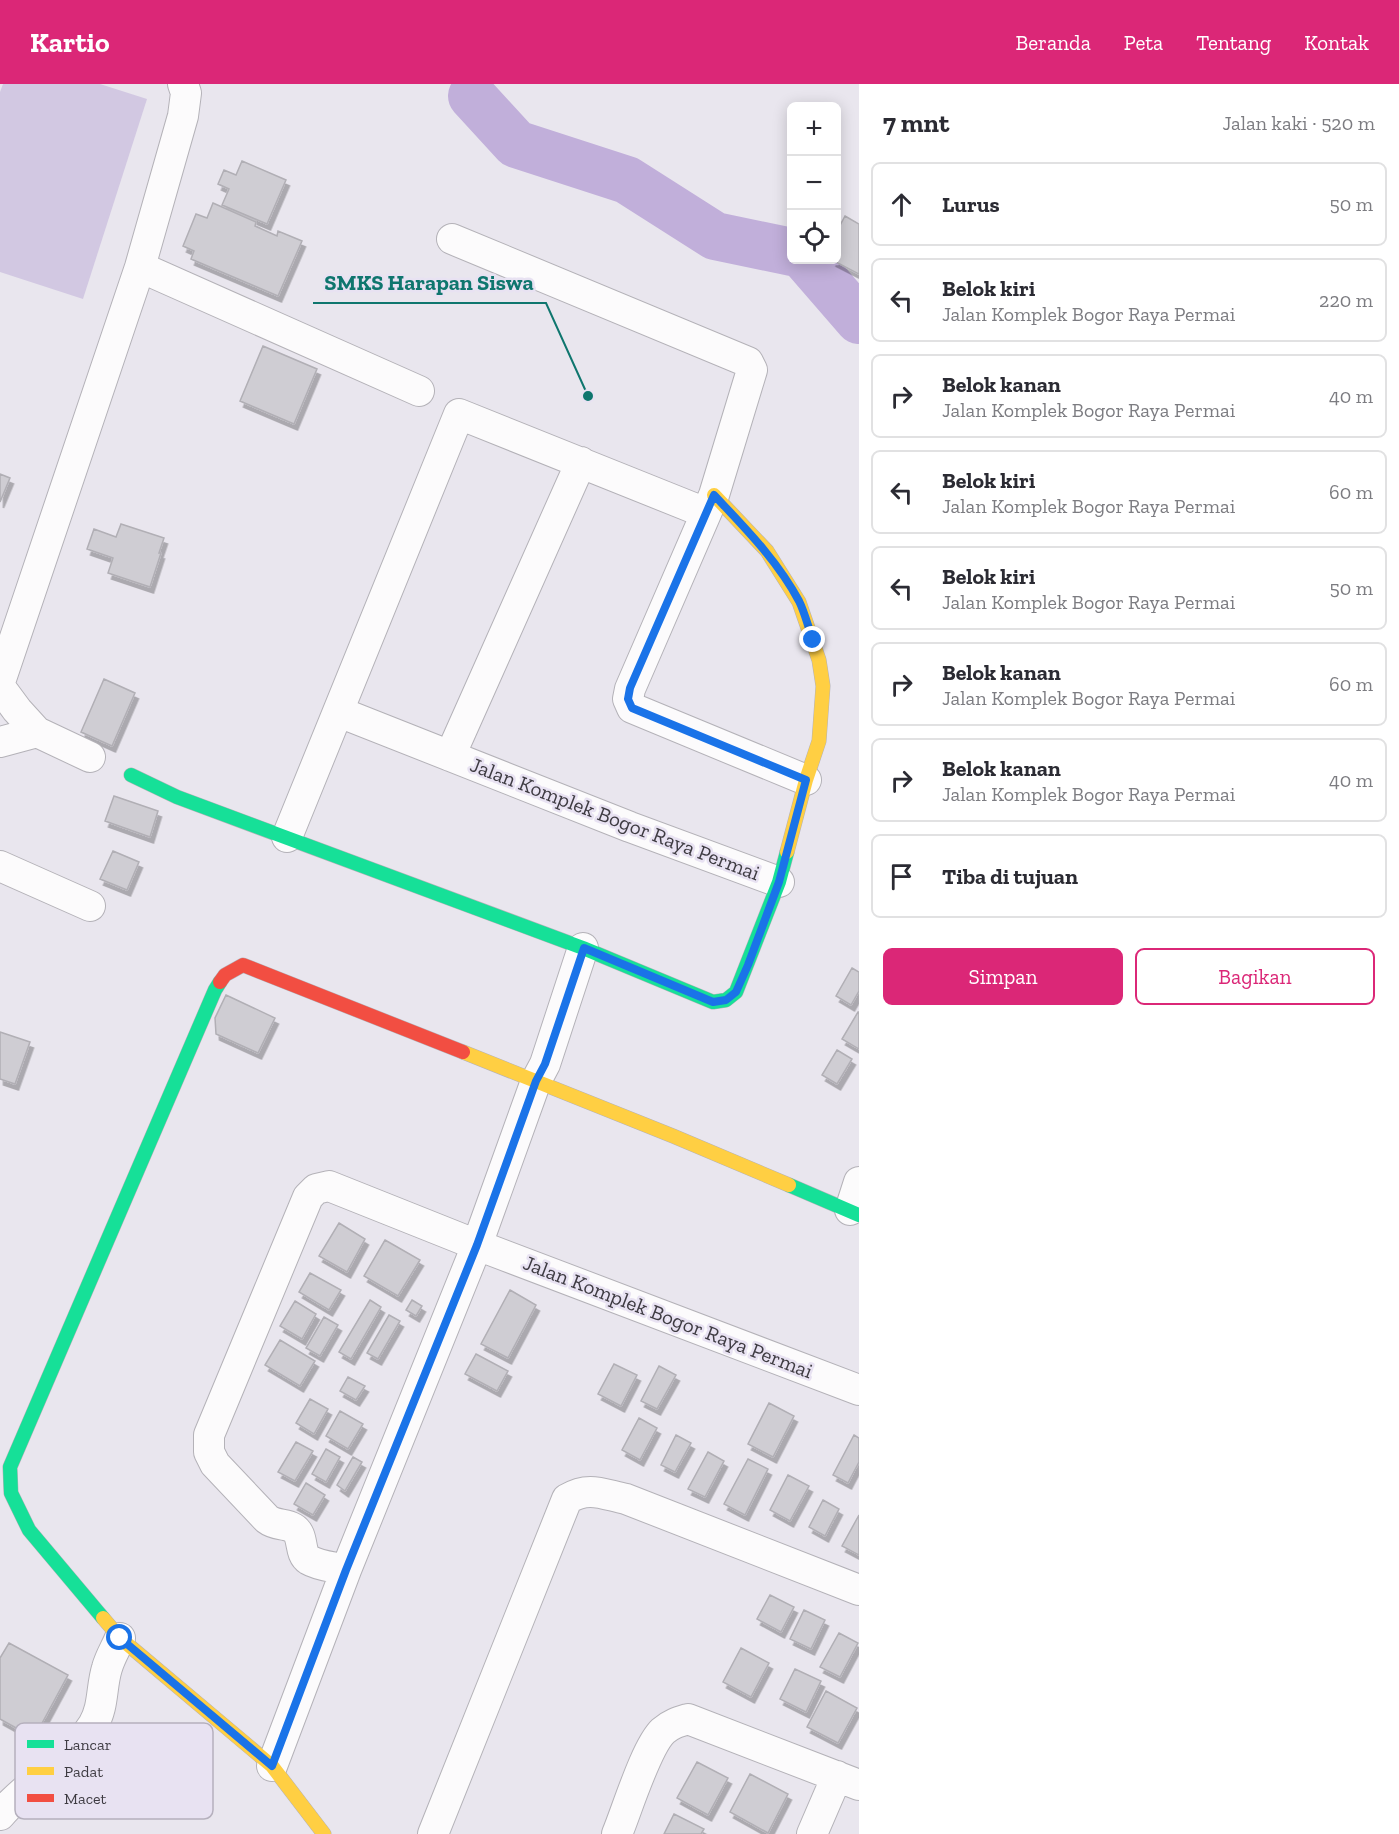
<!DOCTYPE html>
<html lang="id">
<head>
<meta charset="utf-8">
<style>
  :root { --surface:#fff; --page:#f2f2f3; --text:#2b2b33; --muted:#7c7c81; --line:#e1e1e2; --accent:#db2777 }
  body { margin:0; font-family:"Zilla Slab",serif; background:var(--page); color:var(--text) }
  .controls { position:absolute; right:18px; top:18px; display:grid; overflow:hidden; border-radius:9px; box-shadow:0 3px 15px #0003 }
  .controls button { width:54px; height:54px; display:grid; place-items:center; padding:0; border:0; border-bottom:2px solid var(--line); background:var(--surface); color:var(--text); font:30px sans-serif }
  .stop { position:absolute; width:18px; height:18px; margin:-14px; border:4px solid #1a73e8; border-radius:50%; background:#fff }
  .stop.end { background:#1a73e8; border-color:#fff; box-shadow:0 2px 6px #0008 }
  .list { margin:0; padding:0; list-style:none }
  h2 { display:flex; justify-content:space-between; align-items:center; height:78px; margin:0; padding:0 24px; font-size:26px }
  h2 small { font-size:20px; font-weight:400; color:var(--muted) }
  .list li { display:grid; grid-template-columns:39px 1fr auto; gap:18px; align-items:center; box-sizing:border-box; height:84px; margin:0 12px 12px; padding:0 12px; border:2px solid var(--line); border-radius:9px }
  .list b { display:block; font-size:22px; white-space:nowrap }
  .list p { margin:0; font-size:20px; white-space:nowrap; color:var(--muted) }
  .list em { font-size:20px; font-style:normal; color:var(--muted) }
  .actions { display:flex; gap:12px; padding:18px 24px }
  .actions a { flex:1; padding:14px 0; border:2px solid var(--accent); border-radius:9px; text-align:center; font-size:21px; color:var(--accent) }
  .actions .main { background:var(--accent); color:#fff }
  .icon { flex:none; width:33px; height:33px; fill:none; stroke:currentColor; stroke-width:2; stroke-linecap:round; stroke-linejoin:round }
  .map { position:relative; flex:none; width:859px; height:1750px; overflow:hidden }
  header { display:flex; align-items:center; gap:36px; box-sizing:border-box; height:84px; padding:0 30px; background:var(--accent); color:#fff }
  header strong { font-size:28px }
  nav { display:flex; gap:33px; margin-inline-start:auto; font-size:21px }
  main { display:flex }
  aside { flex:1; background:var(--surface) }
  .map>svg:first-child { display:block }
  .green { fill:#d2c8e2 }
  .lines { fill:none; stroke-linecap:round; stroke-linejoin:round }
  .river { stroke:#c1afda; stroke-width:48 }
  .building { fill:#cfcdd3; stroke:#b1afb5; stroke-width:1.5; filter:url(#shadow) }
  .street-casing { stroke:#b4b2b8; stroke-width:32 }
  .fast-casing { stroke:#b4b2b8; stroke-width:15 }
  .slow-casing { stroke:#b4b2b8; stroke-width:15 }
  .jam-casing { stroke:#b4b2b8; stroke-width:15 }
  .street { stroke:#fcfbfc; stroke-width:30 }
  .fast { stroke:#16e098; stroke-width:14 }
  .slow { stroke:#ffcf43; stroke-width:14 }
  .jam { stroke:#f24e42; stroke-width:14 }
  .route { stroke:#1a73e8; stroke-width:8 }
  .labels { text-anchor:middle; stroke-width:5; stroke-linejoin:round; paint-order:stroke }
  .street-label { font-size:21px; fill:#3e3b42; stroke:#e8e2f2 }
  .key { fill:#e8e2f2; stroke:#b5b0bd; stroke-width:1.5 }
  .key-label { font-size:16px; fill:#3e3b42 }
  .leader { fill:none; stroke:#0f766e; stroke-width:2 }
  .callout-dot { fill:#0f766e; stroke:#e8e2f2; stroke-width:2 }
  .callout-label { font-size:22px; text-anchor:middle; font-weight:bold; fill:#0f766e; stroke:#e8e2f2; stroke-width:5; stroke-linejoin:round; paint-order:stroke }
</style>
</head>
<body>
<header>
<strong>Kartio</strong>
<nav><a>Beranda</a><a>Peta</a><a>Tentang</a><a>Kontak</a></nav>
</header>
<main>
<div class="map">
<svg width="859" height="1750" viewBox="0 0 859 1750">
  <defs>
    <filter id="shadow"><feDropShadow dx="3.5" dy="6" stdDeviation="0" flood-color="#0004"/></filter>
  </defs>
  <rect width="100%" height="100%" fill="#e9e6ee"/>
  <path class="green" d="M 3,0 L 100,0 L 147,15 L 83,215 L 0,188 L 0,8 Z"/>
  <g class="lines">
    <path class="river" d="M 472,12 L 516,60 L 627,96 L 715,152 L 792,168
      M 807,176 L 859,236"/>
  </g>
  <path class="building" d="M 242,77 L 286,96 L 267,140 L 222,121 L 229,105 L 218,100 L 224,86 L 236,91 Z
    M 213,119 L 256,138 L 255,142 L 277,152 L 278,147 L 302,157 L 278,212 L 191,175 L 194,167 L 183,162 L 196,130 L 207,134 Z
    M 845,132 L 859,140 L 859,190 L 832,176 L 836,176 L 836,149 Z
    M 263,262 L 317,285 L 294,340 L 240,317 Z
    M 0,390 L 10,394 L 0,418 Z
    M 121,440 L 164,454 L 159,469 L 161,469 L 150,503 L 108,489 L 113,474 L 87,465 L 94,445 L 116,453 Z
    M 104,595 L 135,609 L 112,662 L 81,648 Z
    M 114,712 L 158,727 L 150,753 L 105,737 Z
    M 113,767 L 139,778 L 127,806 L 100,795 Z
    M 852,884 L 859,888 L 859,907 L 851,921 L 836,912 Z
    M 226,911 L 275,934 L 258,969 L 216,950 L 215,934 Z
    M 858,928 L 859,928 L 859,965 L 842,955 Z
    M 0,948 L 30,958 L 15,1000 L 0,995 Z
    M 837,966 L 852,975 L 837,1000 L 822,991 Z
    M 339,1139 L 365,1155 L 347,1188 L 319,1172 Z
    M 385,1156 L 420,1176 L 398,1212 L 364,1192 Z
    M 310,1189 L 341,1206 L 329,1226 L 299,1208 Z
    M 510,1206 L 536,1221 L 508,1274 L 481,1260 Z
    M 370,1216 L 381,1223 L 351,1275 L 339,1268 Z
    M 412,1216 L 422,1222 L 416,1232 L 406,1226 Z
    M 295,1217 L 316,1230 L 302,1255 L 280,1242 Z
    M 389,1231 L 400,1237 L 378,1275 L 367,1269 Z
    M 324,1233 L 338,1241 L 320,1272 L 306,1264 Z
    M 280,1256 L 315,1277 L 300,1302 L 265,1281 Z
    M 476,1270 L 508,1287 L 497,1307 L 465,1290 Z
    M 614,1280 L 637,1291 L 621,1322 L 598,1310 Z
    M 659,1282 L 676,1291 L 657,1325 L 641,1317 Z
    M 348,1293 L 365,1302 L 356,1316 L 340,1307 Z
    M 310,1315 L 328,1325 L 314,1350 L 296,1339 Z
    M 769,1319 L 794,1332 L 773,1373 L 748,1360 Z
    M 340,1327 L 363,1340 L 348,1365 L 326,1352 Z
    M 639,1334 L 657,1344 L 640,1376 L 622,1366 Z
    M 676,1351 L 691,1359 L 675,1388 L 661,1381 Z
    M 854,1351 L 859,1354 L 859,1378 L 848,1399 L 833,1391 Z
    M 296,1358 L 313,1367 L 295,1397 L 278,1388 Z
    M 326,1365 L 340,1373 L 326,1398 L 312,1390 Z
    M 708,1368 L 724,1377 L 705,1413 L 688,1405 Z
    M 353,1373 L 362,1378 L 345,1407 L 337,1401 Z
    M 748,1375 L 768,1385 L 745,1431 L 724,1420 Z
    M 788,1391 L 809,1402 L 790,1437 L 770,1426 Z
    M 306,1399 L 325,1411 L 313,1431 L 294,1420 Z
    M 823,1416 L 839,1425 L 825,1452 L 809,1443 Z
    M 859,1431 L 859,1471 L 842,1462 Z
    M 770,1511 L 794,1523 L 781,1548 L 757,1535 Z
    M 804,1526 L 825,1536 L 811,1565 L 790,1555 Z
    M 839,1549 L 858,1559 L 840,1593 L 820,1583 Z
    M 9,1559 L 68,1591 L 34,1654 L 0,1635 L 0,1574 Z
    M 741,1564 L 769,1579 L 751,1613 L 723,1598 Z
    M 795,1585 L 821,1597 L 806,1628 L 780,1615 Z
    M 826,1607 L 857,1624 L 838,1659 L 807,1643 Z
    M 697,1678 L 728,1694 L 708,1731 L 677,1714 Z
    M 750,1690 L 788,1710 L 768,1749 L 730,1728 Z
    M 674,1730 L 704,1745 L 701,1750 L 664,1750 Z"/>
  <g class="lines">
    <g class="street-casing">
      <path id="street" d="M 452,155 L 748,278 L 752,286 L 714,411 L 630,605 L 628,615 L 632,624 L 806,696
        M 140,183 L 419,307
        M 0,598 L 140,183 L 183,32 L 186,9 L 183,0
        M 0,603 L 17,626 L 37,648 L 90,673
        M 339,628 L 630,743 L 779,798
        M 0,658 L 37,648
        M 450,672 L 581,378
        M 287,753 L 459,330 L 706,429
        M 0,782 L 90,822
        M 850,1126 L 859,1098
        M 346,1486 C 335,1483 319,1482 309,1476 C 298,1469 305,1451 293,1444 C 285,1439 276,1442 267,1435 L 215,1380 L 209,1368 L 209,1351 L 308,1113 L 316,1105 L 329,1102 L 477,1161 L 859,1306
        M 272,1682 L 346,1486 L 477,1161 L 536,997 L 545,980 L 583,864
        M 0,1731 C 26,1700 72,1674 93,1641 C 104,1623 101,1603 107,1584 C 110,1573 116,1564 120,1554
        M 433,1750 L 567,1415 C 589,1402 602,1410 626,1415 L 859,1506
        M 617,1750 C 627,1726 646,1663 663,1647 C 671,1640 678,1638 688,1635 L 859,1701
        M 812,1750 L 837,1692"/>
    </g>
    <g class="fast-casing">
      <path id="fast" d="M 131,691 L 177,713 L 583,864 L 713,918 L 726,916 L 736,908 L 779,798 L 787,768
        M 789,1101 L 859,1131
        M 103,1534 L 29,1446 L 11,1409 L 10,1383 L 215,906 L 220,898"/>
    </g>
    <g class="slow-casing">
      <path id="slow" d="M 714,411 L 767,467 L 799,518 L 819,576 L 823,602 L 819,657 L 806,696 L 787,768
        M 463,968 L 673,1052 L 789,1101
        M 103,1534 L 120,1554 L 272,1682 L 324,1750"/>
    </g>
    <g class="jam-casing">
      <path id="jam" d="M 220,898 L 225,891 L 243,881 L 463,968"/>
    </g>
    <use href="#street" class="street"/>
    <use href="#fast" class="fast"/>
    <use href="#slow" class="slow"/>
    <use href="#jam" class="jam"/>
  </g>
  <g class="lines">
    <path class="route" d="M 120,1554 L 272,1682 L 346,1486 L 477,1161 L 536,997 L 545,980 L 584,864 L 713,918 L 726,916 L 736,908 L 748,881 L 779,798 L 806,696 L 632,624 L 628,615 L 630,604 L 714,411 C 745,444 777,476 799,517 C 805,529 808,543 813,556"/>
  </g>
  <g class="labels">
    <g class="street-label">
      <text transform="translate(615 735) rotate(21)" y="7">Jalan Komplek Bogor Raya Permai</text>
      <text transform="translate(668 1233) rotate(21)" y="7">Jalan Komplek Bogor Raya Permai</text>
    </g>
  </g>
  <rect x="15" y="1639" width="198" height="96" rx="9" class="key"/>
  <rect x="27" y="1656" width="27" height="8" fill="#16e098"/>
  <rect x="27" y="1683" width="27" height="8" fill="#ffcf43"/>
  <rect x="27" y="1710" width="27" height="8" fill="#f24e42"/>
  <g class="key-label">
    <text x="64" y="1666">Lancar</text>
    <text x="64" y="1693">Padat</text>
    <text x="64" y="1720">Macet</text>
  </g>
  <path class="leader" d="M588 312L546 219H313"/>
  <circle class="callout-dot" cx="588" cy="312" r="6"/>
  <g class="callout-label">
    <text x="429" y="206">SMKS Harapan Siswa</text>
  </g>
</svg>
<div class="controls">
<button>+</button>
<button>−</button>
<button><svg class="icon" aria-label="locate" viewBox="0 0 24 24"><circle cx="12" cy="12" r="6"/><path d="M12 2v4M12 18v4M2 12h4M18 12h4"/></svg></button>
</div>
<div class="stop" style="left:120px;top:1554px"></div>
<div class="stop end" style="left:813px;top:556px"></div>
</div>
<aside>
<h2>7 mnt<small>Jalan kaki · 520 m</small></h2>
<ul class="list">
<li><svg class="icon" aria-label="ahead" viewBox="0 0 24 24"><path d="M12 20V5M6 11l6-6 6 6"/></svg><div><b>Lurus</b></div><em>50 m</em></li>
<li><svg class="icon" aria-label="left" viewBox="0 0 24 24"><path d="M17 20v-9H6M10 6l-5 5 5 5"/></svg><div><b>Belok kiri</b><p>Jalan Komplek Bogor Raya Permai</p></div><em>220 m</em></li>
<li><svg class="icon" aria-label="right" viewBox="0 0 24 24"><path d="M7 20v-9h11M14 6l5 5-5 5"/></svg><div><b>Belok kanan</b><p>Jalan Komplek Bogor Raya Permai</p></div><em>40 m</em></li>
<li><svg class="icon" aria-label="left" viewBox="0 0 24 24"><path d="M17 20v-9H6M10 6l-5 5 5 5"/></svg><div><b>Belok kiri</b><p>Jalan Komplek Bogor Raya Permai</p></div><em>60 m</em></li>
<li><svg class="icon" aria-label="left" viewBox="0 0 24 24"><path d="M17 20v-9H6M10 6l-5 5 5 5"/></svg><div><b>Belok kiri</b><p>Jalan Komplek Bogor Raya Permai</p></div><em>50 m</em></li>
<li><svg class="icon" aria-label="right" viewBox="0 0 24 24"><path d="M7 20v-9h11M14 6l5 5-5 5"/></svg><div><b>Belok kanan</b><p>Jalan Komplek Bogor Raya Permai</p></div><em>60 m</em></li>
<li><svg class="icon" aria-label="right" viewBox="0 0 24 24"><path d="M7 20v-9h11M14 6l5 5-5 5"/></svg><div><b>Belok kanan</b><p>Jalan Komplek Bogor Raya Permai</p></div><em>40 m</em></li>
<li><svg class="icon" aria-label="arrive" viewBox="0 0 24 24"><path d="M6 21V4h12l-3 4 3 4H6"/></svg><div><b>Tiba di tujuan</b></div></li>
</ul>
<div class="actions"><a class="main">Simpan</a><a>Bagikan</a></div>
</aside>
</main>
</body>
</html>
